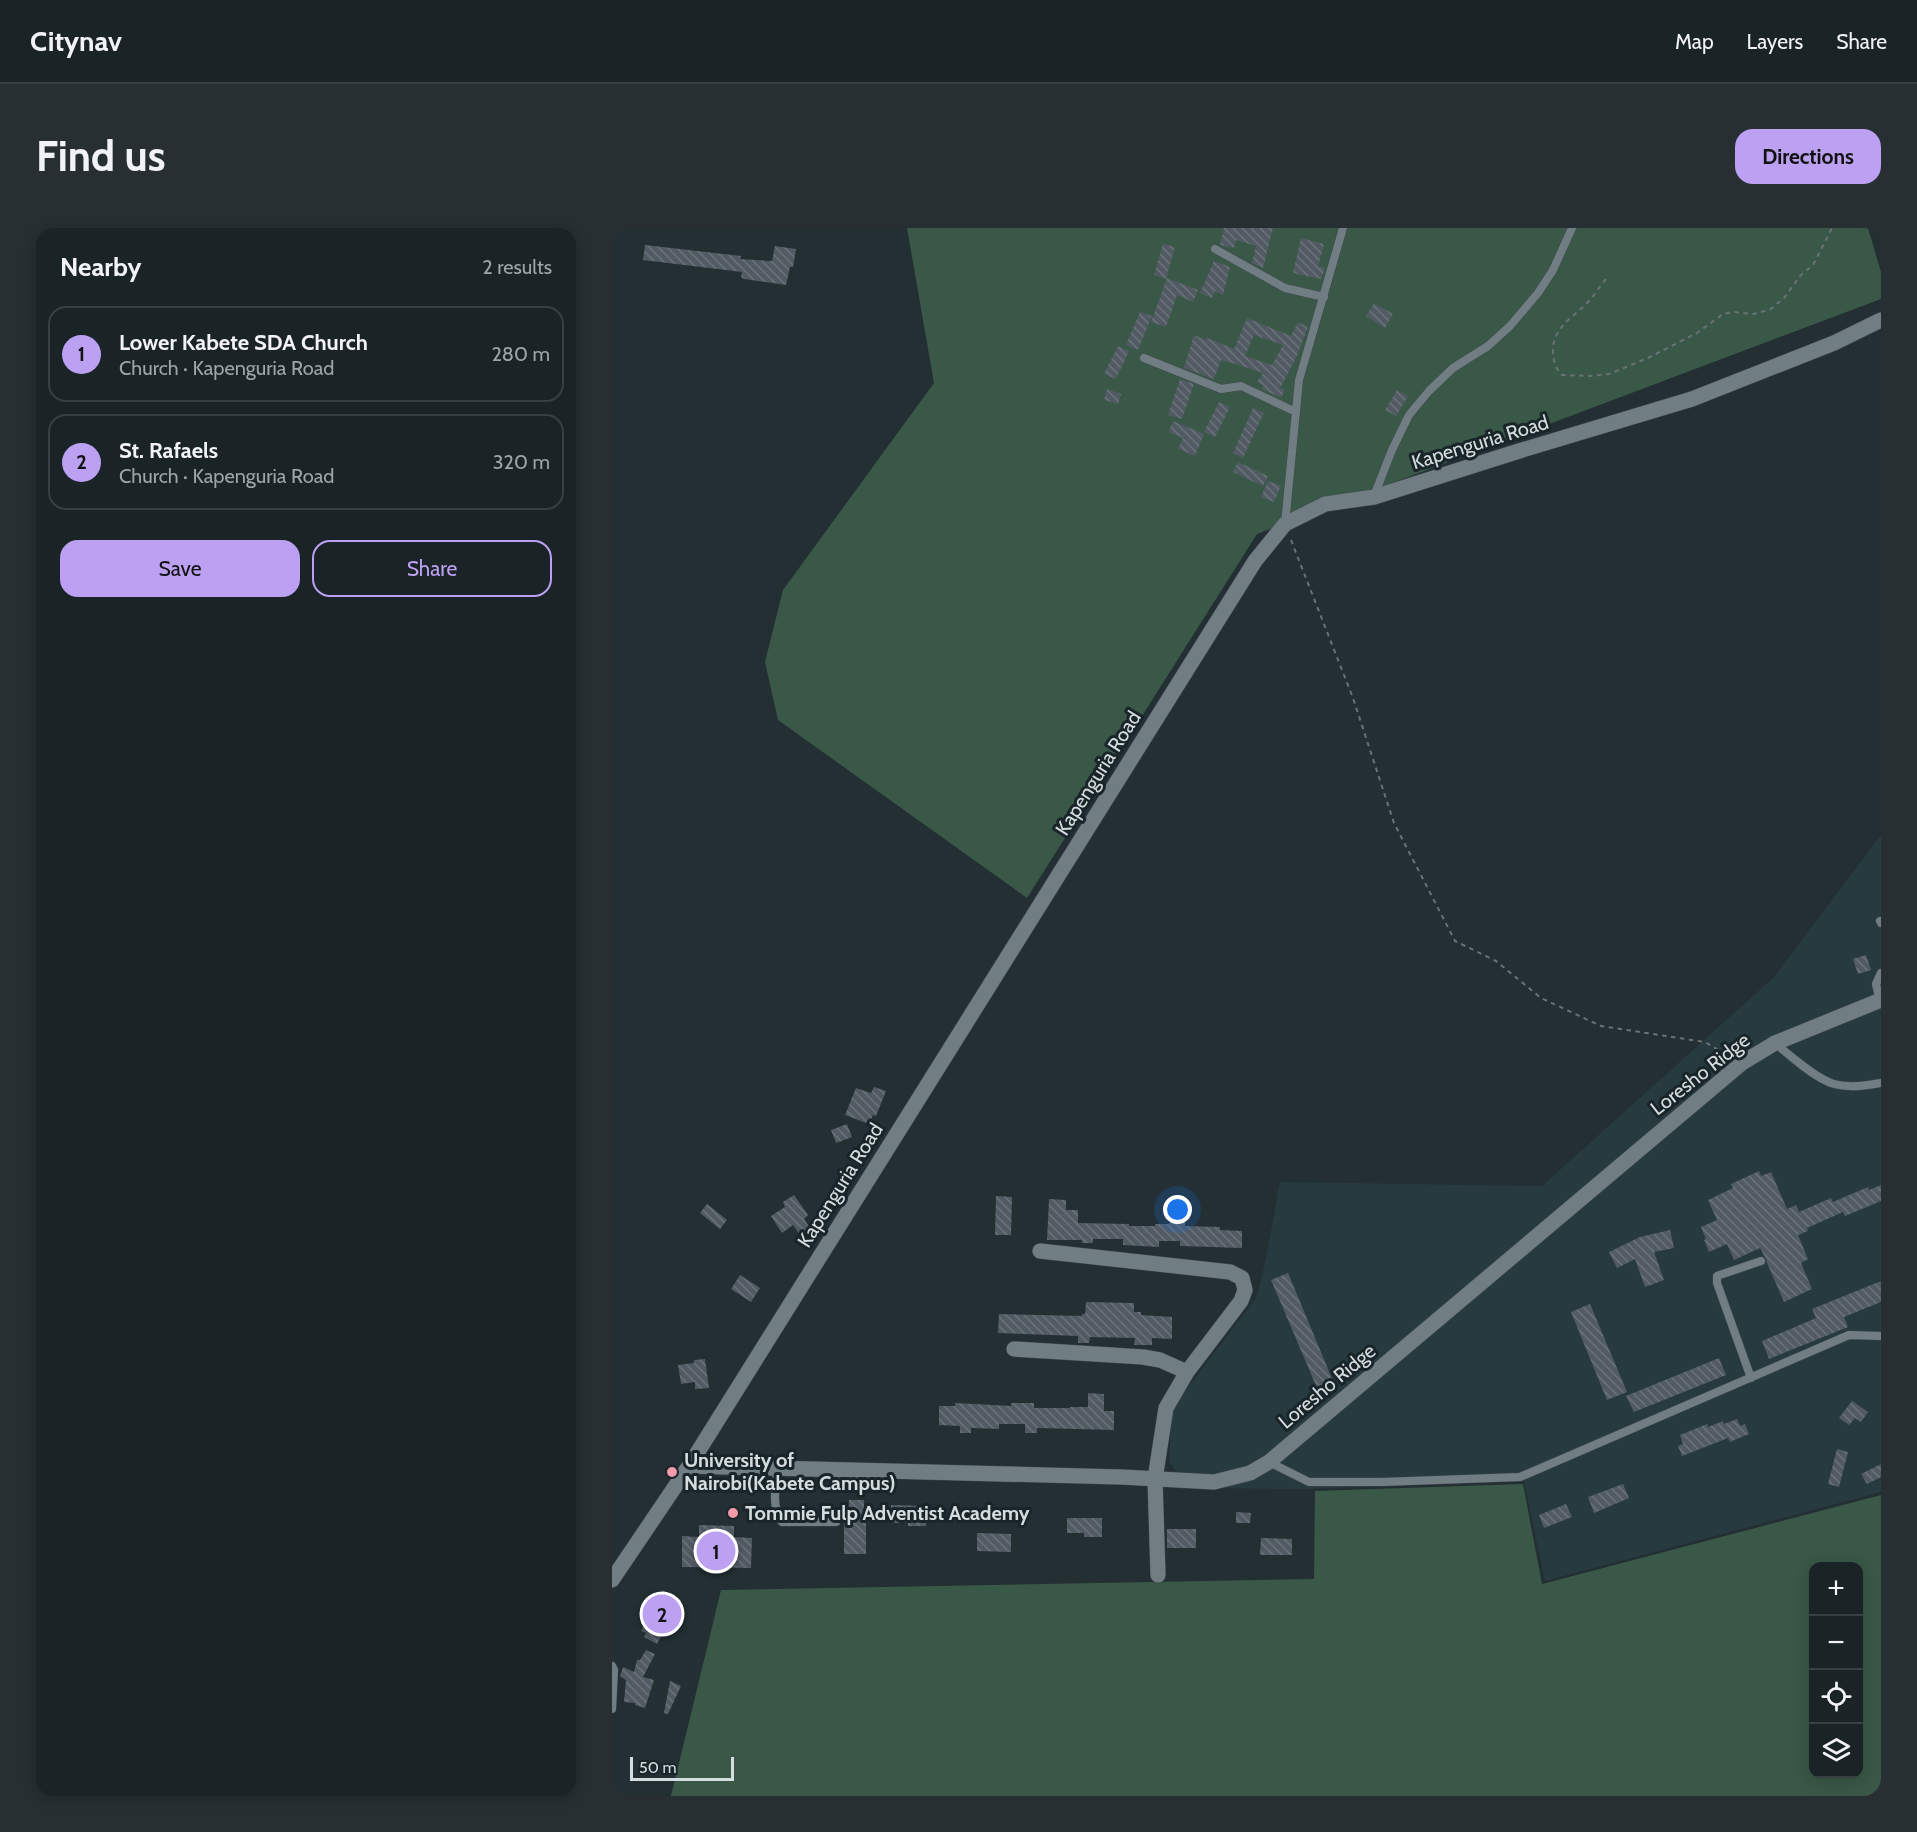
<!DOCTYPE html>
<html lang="en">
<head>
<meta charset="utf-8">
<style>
  :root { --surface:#1a2326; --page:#272f32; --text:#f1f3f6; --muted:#9fa4a7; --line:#384043; --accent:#bca0f2 }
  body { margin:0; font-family:Cabin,sans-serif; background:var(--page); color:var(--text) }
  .controls { position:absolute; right:18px; bottom:18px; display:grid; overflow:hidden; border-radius:12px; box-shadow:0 3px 15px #0003 }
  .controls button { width:54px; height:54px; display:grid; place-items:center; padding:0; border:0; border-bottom:2px solid var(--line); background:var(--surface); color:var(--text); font:30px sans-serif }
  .scale { position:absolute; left:18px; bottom:15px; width:104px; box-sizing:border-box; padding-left:6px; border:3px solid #d5dcdf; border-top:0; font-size:16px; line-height:21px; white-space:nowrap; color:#d5dcdf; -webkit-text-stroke:4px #192529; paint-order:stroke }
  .you { position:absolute; left:566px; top:982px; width:21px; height:21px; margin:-15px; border:4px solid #fff; border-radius:50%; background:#1a73e8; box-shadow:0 0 0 9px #1a73e833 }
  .badge { display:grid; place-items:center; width:39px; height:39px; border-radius:50%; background:var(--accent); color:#111; font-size:20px; font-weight:700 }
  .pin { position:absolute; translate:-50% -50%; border:3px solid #fff; box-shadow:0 2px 6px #0006 }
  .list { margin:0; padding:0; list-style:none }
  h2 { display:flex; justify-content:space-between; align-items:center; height:78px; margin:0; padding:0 24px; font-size:26px }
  h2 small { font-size:20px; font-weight:400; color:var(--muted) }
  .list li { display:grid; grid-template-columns:39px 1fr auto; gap:18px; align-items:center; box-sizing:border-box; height:96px; margin:0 12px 12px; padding:0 12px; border:2px solid var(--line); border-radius:18px }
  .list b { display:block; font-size:22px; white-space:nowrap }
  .list p { margin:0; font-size:20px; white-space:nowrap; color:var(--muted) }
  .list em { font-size:20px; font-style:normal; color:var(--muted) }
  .actions { display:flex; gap:12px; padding:18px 24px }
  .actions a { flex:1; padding:14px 0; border:2px solid var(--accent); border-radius:18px; text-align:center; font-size:21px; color:var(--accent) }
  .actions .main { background:var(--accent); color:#111 }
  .icon { flex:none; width:33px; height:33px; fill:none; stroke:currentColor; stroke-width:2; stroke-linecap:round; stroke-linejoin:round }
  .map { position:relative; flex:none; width:1269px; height:1568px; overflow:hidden; border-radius:18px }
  header { display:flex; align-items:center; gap:36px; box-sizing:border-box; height:84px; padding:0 30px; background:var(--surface); border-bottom:2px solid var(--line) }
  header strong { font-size:28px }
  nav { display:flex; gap:33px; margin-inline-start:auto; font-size:21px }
  .intro { display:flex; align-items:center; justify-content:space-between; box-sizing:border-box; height:144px; padding:0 36px }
  h1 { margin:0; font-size:42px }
  .button { padding:15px 27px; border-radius:18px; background:var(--accent); color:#111; font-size:21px; font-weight:700 }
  main { display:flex; gap:36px; padding:0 36px }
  aside { flex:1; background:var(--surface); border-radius:18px; box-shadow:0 3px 15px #0003 }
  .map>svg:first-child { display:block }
  .built { fill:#263a40 }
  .grass { fill:#395847; fill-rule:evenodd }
  .building { fill:url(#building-back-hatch); fill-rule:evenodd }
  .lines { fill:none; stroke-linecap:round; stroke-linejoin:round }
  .lane-casing { stroke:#404a4e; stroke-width:9 }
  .street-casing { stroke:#404a4e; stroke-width:16 }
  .secondary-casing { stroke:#404a4e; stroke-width:16 }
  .path { stroke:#697376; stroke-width:2; stroke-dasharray:4.5 4.5; stroke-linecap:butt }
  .lane { stroke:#707e83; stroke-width:8 }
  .street { stroke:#707e83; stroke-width:15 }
  .secondary { stroke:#707e83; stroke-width:15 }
  .poi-dot { fill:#f39aab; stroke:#192529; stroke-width:2 }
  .labels { text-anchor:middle; stroke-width:6; stroke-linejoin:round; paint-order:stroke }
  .street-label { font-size:20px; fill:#d5dcdf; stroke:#192529 }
  .poi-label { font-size:20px; font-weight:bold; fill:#d5dcdf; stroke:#192529; text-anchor:start }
</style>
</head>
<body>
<header>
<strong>Citynav</strong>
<nav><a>Map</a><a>Layers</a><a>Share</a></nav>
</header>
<div class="intro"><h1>Find us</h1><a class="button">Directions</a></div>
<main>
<aside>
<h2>Nearby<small>2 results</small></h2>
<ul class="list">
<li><span class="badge">1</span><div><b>Lower Kabete SDA Church</b><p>Church · Kapenguria Road</p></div><em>280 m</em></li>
<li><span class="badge">2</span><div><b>St. Rafaels</b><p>Church · Kapenguria Road</p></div><em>320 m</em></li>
</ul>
<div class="actions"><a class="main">Save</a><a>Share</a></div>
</aside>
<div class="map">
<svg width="1269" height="1568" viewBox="0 0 1269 1568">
  <defs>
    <pattern id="building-back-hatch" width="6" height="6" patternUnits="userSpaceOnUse" patternTransform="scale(1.5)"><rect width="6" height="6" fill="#525b64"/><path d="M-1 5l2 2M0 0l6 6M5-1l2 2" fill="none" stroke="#6a727a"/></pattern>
  </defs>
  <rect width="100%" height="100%" fill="#232f33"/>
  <path class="built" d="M 1269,607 L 1269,1264 L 933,1353 L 912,1253 L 693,1261 L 569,1260 L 570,1253 L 557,1233 L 560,1180 L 645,1069 L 655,1024 L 668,954 L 930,958 L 1162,749 Z"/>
  <path class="grass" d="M 295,0 L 1256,0 L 1269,44 L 1269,71 L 645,306 L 415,670 L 166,492 L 153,434 L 171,362 L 322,155 Z
    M 911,1256 L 930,1356 L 1269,1267 L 1269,1568 L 59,1568 L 109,1362 L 702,1351 L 703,1263 ZM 1202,1338 L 1246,1338 L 1246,1546 L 1202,1546 Z"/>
  <path class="building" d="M 612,0 L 661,0 L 651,40 L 640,35 L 644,18 L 624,12 L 622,20 L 608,17 Z
    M 689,10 L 712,16 L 706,38 L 713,40 L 709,51 L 681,45 Z
    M 551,16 L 563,19 L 554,51 L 542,47 Z
    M 33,17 L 129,28 L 128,31 L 160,33 L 163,18 L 184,21 L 181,39 L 178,39 L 174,57 L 132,51 L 129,49 L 130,44 L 31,32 Z
    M 602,33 L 618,39 L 611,67 L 603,63 L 600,70 L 588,65 Z
    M 555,50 L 586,62 L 581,74 L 565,67 L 554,99 L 539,94 Z
    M 762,75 L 781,86 L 773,100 L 754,88 Z
    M 528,84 L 540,88 L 526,122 L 514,117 Z
    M 635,90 L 679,108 L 686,94 L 696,99 L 684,130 L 668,160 L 673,162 L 669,170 L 650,161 L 652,158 L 645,154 L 651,145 L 627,137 L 609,132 L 602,151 L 572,140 L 582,107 L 594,112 L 595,110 L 622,121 ZM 642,107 L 671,117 L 660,137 L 633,128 Z
    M 506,118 L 517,123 L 504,151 L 492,146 Z
    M 568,151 L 582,156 L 570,191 L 556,187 Z
    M 495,161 L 509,166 L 506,176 L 492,172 Z
    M 785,162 L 796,168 L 784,188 L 773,182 Z
    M 607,174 L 618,179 L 603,209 L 592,204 Z
    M 641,180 L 652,185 L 631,230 L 621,225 Z
    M 561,193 L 592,206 L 583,228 L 566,221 L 571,210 L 557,204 Z
    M 626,234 L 656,248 L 651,258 L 621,244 Z
    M 656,253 L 669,258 L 662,274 L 649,269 Z
    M 1254,727 L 1259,742 L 1246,746 L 1241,731 Z
    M 262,859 L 274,863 L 264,888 L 261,887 L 257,896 L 233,887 L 244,860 L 259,865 Z
    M 235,896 L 240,909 L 224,915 L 219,902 Z
    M 1147,943 L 1149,948 L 1159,944 L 1175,981 L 1184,977 L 1187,984 L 1219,970 L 1221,974 L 1256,959 L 1257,962 L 1269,957 L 1269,973 L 1233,988 L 1231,984 L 1195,1000 L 1196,1003 L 1186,1007 L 1196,1031 L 1189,1035 L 1200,1061 L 1172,1074 L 1155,1035 L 1154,1031 L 1148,1020 L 1122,1032 L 1115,1016 L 1097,1024 L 1092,1012 L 1094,1011 L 1089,999 L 1105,992 L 1096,972 L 1121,960 L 1119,956 Z
    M 182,967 L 196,987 L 192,991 L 198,1000 L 188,1007 L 181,997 L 170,1005 L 159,988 L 173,979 L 171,974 Z
    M 384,968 L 400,969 L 399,1007 L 383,1007 Z
    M 437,971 L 454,972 L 454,982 L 466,982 L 466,995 L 517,996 L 517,998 L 543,998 L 543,996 L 557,996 L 558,992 L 573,993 L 573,998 L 608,999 L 608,1002 L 630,1003 L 630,1020 L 568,1018 L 568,1013 L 547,1013 L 547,1019 L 511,1017 L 511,1011 L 481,1011 L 481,1015 L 470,1015 L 470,1012 L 435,1012 Z
    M 95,976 L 115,992 L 108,1001 L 88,985 Z
    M 1058,1002 L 1062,1020 L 1042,1024 L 1052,1052 L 1033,1059 L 1023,1031 L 1005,1040 L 997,1024 L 1028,1009 Z
    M 676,1045 L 721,1153 L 705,1160 L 659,1052 Z
    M 128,1047 L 148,1060 L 139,1074 L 119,1061 Z
    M 1269,1053 L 1269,1074 L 1232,1089 L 1236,1099 L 1157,1131 L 1150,1113 L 1204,1090 L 1200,1081 Z
    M 474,1074 L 522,1075 L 522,1084 L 529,1084 L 529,1087 L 560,1089 L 560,1111 L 540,1110 L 540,1117 L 522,1117 L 523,1110 L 478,1109 L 477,1115 L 466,1115 L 466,1108 L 386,1105 L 387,1086 L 470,1088 L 470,1086 L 473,1086 Z
    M 978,1076 L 1015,1164 L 995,1172 L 959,1084 Z
    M 1107,1130 L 1114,1147 L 1022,1184 L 1014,1168 Z
    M 93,1131 L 97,1160 L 83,1161 L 83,1154 L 69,1156 L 66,1137 L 82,1135 L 82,1132 Z
    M 476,1165 L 492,1166 L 492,1183 L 502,1183 L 502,1202 L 425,1200 L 425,1205 L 413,1205 L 413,1196 L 387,1196 L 387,1201 L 359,1200 L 359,1205 L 348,1205 L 348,1198 L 327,1197 L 327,1178 L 343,1178 L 343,1175 L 399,1178 L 399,1175 L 422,1175 L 422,1180 L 458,1180 L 458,1179 L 476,1179 Z
    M 1240,1173 L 1256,1184 L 1249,1194 L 1243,1190 L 1237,1197 L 1227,1190 Z
    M 1125,1191 L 1128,1198 L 1133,1196 L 1137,1206 L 1118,1214 L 1116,1210 L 1070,1228 L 1066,1218 L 1071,1216 L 1068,1207 L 1095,1196 L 1096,1199 L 1111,1193 L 1112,1196 Z
    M 1225,1221 L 1236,1224 L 1227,1259 L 1216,1256 Z
    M 1269,1236 L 1269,1249 L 1255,1256 L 1249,1246 Z
    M 1011,1256 L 1017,1270 L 982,1285 L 976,1269 Z
    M 237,1272 L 252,1272 L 252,1294 L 254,1294 L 254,1326 L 232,1326 L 232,1293 L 236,1293 Z
    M 954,1276 L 960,1289 L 932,1300 L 927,1287 Z
    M 279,1277 L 314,1278 L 314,1298 L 296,1298 L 296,1295 L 279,1295 Z
    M 624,1284 L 639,1285 L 638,1295 L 624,1295 Z
    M 455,1290 L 490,1290 L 490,1309 L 472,1309 L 472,1305 L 455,1305 Z
    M 87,1297 L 122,1298 L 122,1309 L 140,1310 L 139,1340 L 70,1339 L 70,1308 L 87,1309 Z
    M 555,1301 L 584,1301 L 584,1320 L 555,1320 Z
    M 365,1305 L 399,1306 L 399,1324 L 365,1323 Z
    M 649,1310 L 680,1311 L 680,1327 L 648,1327 Z
    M 51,1362 L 69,1372 L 45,1416 L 32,1409 L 34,1405 L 29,1403 Z
    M 34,1422 L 43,1426 L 31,1449 L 42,1452 L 33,1480 L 23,1477 L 23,1475 L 12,1474 L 14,1452 L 8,1448 L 11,1439 L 22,1444 L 25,1432 L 28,1432 Z
    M 58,1453 L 69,1458 L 56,1486 L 52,1485 Z"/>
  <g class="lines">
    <g class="lane-casing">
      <path id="lane" d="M 603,21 L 673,60 L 712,69
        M 532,130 L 609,161 L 629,158 L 684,184
        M 762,268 L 780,222 L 797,187 L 817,163 L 841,140 L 876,118 L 898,98 L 926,65 L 941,42 L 960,0
        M 673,296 L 687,152 L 731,0
        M 1268,693 L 1269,695
        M 1268,773 L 1264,756 L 1269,745
        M 1163,815 C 1177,827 1204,851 1222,856 C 1237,860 1254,858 1269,855
        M 1139,1150 L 1105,1055 L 1105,1048 L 1149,1033
        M 657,1234 L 697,1254 L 770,1254 L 908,1249 L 1237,1107 L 1269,1108
        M 165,1241 C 164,1258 159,1280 170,1294 L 224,1294
        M 0,1438 L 2,1442 L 0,1481"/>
    </g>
    <g class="street-casing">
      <path id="street" d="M 428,1023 L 618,1044 L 630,1050 L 633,1062 L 629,1073 L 575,1144 L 554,1180 L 543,1251 L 546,1347
        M 402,1121 L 531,1129 L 548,1132 L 575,1144
        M 77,1238 L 643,333 L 673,296 L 713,276 L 762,269 L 907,223 L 1080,171 L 1222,115 L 1269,92"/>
    </g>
    <g class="secondary-casing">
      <path id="secondary" d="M 0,1352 L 77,1238 L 509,1249 L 602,1254 L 638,1245 L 657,1234 L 1130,835 L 1163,815 L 1269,772"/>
    </g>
    <path class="path" d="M 994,51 C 988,58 983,66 977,73 C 961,90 939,100 941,126 C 942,135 944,141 950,147 L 979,148 L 997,146 L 1036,130 L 1085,105 L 1111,86 L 1122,84 L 1142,86 L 1159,81 L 1172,70 L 1188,48 L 1201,37 L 1220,0
      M 679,312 L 741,470 L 782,595 L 843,713 L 884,733 L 929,770 L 989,798 L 1093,814 L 1117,828"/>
    <use href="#lane" class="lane"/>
    <use href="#street" class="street"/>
    <use href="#secondary" class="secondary"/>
  </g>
  <g class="poi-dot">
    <circle cx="60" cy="1244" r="6"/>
    <circle cx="121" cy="1285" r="6"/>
  </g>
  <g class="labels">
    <g class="street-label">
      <text transform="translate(868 214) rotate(-17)" y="7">Kapenguria Road</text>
      <text transform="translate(486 545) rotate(-58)" y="7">Kapenguria Road</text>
      <text transform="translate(1088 846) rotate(-38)" y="7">Loresho Ridge</text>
      <text transform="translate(228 957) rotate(-58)" y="7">Kapenguria Road</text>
      <text transform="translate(715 1158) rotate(-40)" y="7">Loresho Ridge</text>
    </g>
    <g class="poi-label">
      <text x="72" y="1239">University of<tspan x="72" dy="23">Nairobi(Kabete Campus)</tspan></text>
      <text x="133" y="1292">Tommie Fulp Adventist Academy</text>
    </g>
  </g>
</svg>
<div class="controls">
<button>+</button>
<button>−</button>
<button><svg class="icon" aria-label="locate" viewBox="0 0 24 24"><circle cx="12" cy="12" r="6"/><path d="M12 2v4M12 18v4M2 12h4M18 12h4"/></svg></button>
<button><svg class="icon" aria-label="layers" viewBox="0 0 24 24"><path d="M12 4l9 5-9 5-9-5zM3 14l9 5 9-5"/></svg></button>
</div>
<div class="scale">50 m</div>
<div class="you"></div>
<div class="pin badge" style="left:104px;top:1323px">1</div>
<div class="pin badge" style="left:50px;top:1386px">2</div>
</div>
</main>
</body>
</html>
